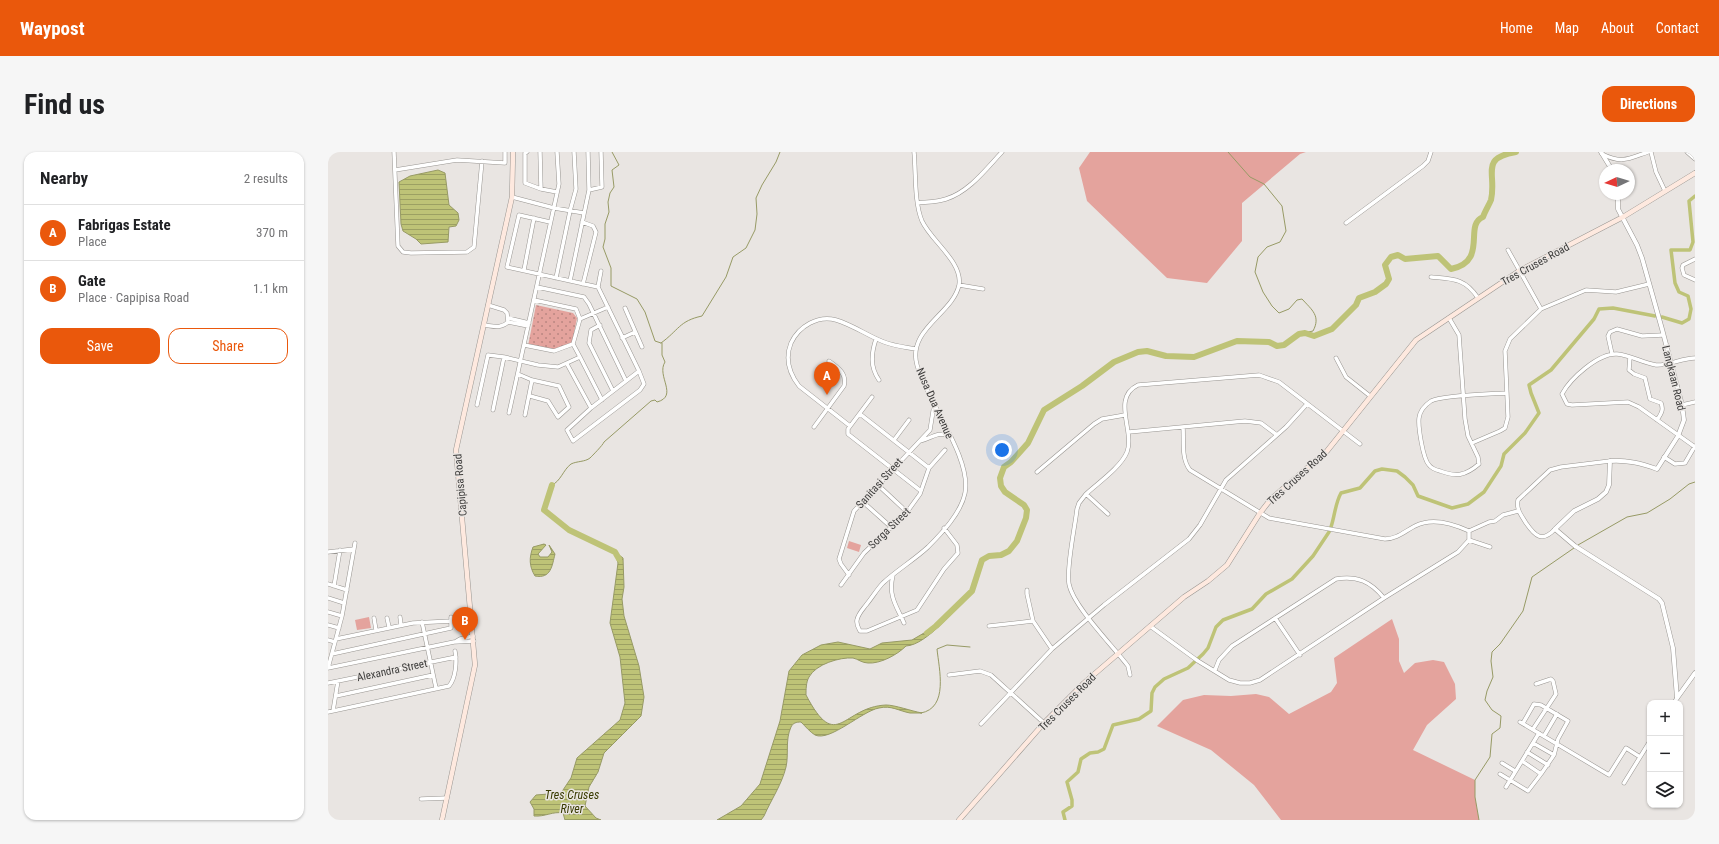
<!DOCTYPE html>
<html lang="en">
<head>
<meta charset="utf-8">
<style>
  :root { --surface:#fff; --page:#f6f6f6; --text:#202124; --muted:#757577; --line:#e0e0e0; --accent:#ea580c }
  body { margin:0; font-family:"Roboto Condensed",sans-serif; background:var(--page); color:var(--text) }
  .controls { position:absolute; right:12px; bottom:12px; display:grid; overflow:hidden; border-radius:8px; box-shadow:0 1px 3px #0004 }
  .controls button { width:36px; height:36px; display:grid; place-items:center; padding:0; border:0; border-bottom:1px solid var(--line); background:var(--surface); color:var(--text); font:20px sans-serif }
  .compass { position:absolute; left:1271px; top:12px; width:36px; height:36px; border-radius:50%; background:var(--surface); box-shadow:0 1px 3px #0004; rotate:266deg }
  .you { position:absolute; left:674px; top:298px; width:14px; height:14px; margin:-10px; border:3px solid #fff; border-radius:50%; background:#1a73e8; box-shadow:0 0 0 6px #1a73e833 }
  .badge { display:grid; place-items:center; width:26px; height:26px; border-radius:50%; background:var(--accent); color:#fff; font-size:13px; font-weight:700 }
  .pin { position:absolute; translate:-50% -33px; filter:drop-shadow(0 1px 2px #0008) }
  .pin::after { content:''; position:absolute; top:21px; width:14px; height:12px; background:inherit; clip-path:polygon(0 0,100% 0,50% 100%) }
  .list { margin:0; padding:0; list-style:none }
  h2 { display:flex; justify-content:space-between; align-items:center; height:52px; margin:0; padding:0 16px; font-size:17px }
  h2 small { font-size:13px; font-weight:400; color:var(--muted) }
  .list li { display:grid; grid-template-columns:26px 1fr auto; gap:12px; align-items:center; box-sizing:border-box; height:56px; padding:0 16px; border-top:1px solid var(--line) }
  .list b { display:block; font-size:15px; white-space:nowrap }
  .list p { margin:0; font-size:13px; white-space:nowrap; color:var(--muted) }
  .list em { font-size:13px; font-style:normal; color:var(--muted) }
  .actions { display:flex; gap:8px; padding:12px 16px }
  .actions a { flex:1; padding:9px 0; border:1px solid var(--accent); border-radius:12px; text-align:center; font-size:14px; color:var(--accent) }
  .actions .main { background:var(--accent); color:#fff }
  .icon { flex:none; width:22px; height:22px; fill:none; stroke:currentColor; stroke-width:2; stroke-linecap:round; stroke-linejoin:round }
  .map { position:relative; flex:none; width:1367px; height:668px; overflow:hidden; border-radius:12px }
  header { display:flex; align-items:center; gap:24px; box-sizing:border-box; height:56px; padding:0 20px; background:var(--accent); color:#fff }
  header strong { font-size:19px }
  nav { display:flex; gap:22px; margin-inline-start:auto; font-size:14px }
  .intro { display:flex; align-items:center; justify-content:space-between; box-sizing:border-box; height:96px; padding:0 24px }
  h1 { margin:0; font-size:28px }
  .button { padding:10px 18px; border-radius:12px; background:var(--accent); color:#fff; font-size:14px; font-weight:700 }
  main { display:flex; gap:24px; padding:0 24px }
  aside { flex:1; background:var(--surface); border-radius:12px; box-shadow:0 1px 3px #0004 }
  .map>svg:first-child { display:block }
  .grass { fill:#e4a39d }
  .park { fill:url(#park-dots) }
  .water { fill:url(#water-rules); stroke:#979a65 }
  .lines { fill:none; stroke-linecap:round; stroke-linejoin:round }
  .stream { stroke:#979a65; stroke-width:1 }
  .canal { stroke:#bec377; stroke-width:3.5 }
  .river { stroke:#bec377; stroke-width:6 }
  .minor-casing { stroke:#989591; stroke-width:4.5 }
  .tertiary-casing { stroke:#989591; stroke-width:5 }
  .secondary-casing { stroke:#989591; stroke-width:5.5 }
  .minor { stroke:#fff; stroke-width:3.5 }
  .tertiary { stroke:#fff; stroke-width:4 }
  .secondary { stroke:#fee9df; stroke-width:4.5 }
  .labels { text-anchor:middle; stroke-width:3; stroke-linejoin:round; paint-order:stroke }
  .street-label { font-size:11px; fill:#3d3c3b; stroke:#e9e5e2 }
  .water-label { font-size:12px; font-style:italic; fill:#393b00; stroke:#e9e5e2 }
</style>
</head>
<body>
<header>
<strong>Waypost</strong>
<nav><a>Home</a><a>Map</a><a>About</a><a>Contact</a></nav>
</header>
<div class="intro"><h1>Find us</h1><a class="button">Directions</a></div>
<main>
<aside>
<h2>Nearby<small>2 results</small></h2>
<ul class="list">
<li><span class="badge">A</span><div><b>Fabrigas Estate</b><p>Place</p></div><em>370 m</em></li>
<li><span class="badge">B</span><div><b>Gate</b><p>Place · Capipisa Road</p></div><em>1.1 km</em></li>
</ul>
<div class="actions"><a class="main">Save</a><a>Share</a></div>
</aside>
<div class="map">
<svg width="1367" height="668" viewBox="0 0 1367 668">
  <defs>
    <pattern id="park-dots" width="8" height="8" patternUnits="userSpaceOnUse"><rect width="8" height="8" fill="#e4a39d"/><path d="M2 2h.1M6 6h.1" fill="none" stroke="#ba8681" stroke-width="1.8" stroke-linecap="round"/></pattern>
    <pattern id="water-rules" width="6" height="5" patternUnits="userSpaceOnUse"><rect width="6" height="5" fill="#bec377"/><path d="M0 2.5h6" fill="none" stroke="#9ca063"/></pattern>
  </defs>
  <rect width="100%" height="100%" fill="#e9e5e2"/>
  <path class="grass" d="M 762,0 L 978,0 L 972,2 L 914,51 L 914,89 L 879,131 L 839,126 L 759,49 L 751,16 Z
    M 521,389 L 533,393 L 531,400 L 519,396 Z
    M 41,465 L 43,476 L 29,478 L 27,468 Z
    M 1064,467 L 1071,487 L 1071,509 L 1076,521 L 1087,511 L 1105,508 L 1116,510 L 1127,532 L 1128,547 L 1099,573 L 1085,598 L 1147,628 L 1147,645 L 1151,668 L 953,668 L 926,633 L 883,598 L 829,574 L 855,548 L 876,543 L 903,544 L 928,542 L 941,545 L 961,562 L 1003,540 L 1009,531 L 1006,506 Z"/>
  <path class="park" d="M 208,153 L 245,161 L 249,166 L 244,191 L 228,198 L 200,194 Z"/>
  <path class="water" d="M 110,18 L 117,21 L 121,53 L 130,61 L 131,68 L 128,74 L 121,75 L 120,90 L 93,92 L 88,87 L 75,79 L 73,72 L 71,30 L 82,24 Z
    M 216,392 L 218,393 L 210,402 L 212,405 L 220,405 L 224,400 L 221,393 L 227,402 C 224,414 223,427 207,424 C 201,414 201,406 205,395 Z
    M 287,400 L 295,406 L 296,435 L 294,447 L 296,464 L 311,514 L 316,545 L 313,564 L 276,601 L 270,620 L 261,635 L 257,654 L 268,666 L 273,668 L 237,668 L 235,661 C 225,659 217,665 206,664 L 206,657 L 202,650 L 208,643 L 233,641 L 243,626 L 249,606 L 292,568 L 297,551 L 292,505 L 282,471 L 290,411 Z
    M 644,439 C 629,455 599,493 578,494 C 569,503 552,512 540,511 C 534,511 530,507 525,506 C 512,505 488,512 481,525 C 478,530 478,538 478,543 C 509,602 514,555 558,553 C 567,553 583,559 594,561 C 590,561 586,561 582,561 C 571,559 563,553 551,556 C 534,559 502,590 487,583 C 482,580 477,574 473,570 C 468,570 465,571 463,575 C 457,588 461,602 458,615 C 454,632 443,648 436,664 L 433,668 L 389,668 L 413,654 L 432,632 L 452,569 L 461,519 L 474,503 L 493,493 L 510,490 L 542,497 L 554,491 L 584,488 L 608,474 Z"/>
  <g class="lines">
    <path class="stream" d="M 284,0 L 291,13 L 284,18 L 286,35 L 282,41 L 280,50 L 281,60 L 277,72 L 277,87 L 275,95 L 283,116 L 283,134 L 309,147 L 317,160 L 327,189 L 333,191
      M 900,0 L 922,25 L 936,32 L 954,54 L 958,79 L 952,90 L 939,95 L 930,105 L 927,120 L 935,140 L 944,154 L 951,161 L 961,157 L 969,148 L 974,147 C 984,158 993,164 985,179 L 971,182
      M 333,191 C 351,178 351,169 374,164 L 398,125 L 405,105 L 418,96 L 427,78 L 429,62 L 428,46 L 434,33 L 448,10 L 452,0
      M 224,333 C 233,329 235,318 243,312 C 249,309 257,310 262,306 C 264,304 275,293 276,290 L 323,249 L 327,248 L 329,250 C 351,244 328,224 337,210 L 334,203 L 334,191
      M 1250,393 L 1299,365 L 1319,361 L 1342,347 L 1361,332 L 1367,330
      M 593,561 C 621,556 611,517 609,497 L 619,493 L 642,495
      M 1151,668 L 1147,645 L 1147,628 L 1162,605 L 1164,582 L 1172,576 L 1173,564 L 1164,558 L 1157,548 L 1159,539 L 1165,525 L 1163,509 L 1164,500 L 1172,492 L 1195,459 L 1204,425 L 1246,396"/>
    <path class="canal" d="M 1334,165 L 1354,171 L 1361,167 L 1363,157 L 1360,144 L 1351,140 L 1347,131 L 1343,98 L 1362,98 L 1365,90 L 1361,49 L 1367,44
      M 1003,375 C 1007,363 1007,352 1013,341 L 1032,336 L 1047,319 L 1054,317 L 1069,319 L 1077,325 L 1085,333 L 1090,344 L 1124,356 L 1140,352 L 1156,340 L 1173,314 L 1176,302 L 1197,281 L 1211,261 L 1203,241 L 1201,233 L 1223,218 L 1266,167 L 1271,157 L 1285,156 L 1327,164
      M 737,668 L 735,660 L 744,654 L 744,648 L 739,630 L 750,620 L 753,607 L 762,601 L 770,600 L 776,597 L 785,573 L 811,567 L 823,559 L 824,541 L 827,535 L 836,527 L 860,516 L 875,502 L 880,496 L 888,475 L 895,468 L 924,457 L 938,442 L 964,427 L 985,404 L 1001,380"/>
    <path class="river" d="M 224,333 L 216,358 L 241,378 L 287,400 L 291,407
      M 599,481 L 608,474 L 644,439 L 654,408 L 661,404 L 673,403 L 681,399 L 689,389 L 698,366 L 699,358 L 696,353 L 677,340 L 673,334 L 672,326 L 676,315 L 683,310 L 700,291 L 716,258 L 754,234 L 786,210 L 810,200 L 819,199 L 838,204 L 866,205 L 909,189 L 941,190 L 949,194 L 956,193 L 971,182 L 977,181 L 986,184 L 1004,177 L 1028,153 L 1031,146 L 1047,140 L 1058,132 L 1061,127 L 1057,113 L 1063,105 L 1070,103 L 1077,107 L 1110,104 L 1123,117 C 1161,109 1135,73 1155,65 C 1157,59 1161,53 1163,48 C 1169,22 1151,6 1188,0"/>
    <g class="minor-casing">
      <path id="minor" d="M 66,0 L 70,94 L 75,100 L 83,101 L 139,100 L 146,95 L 154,9
        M 199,0 L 197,1 L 197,31 L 213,37 L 229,40
        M 212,0 L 213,37
        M 586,0 C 588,20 586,50 594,69 C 603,89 635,110 631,133 C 625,162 579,177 589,213 C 599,249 644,306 637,341 C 633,361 614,381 600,395 C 586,408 569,418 555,431 C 549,437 544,446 538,453 C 535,457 530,462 529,468 C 528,472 530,475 532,479 L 539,479 L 589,458 L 616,417 L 630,401 L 629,393 L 616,376
        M 1323,0 L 1328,20 L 1337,39
        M 1359,0 L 1367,7
        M 1274,2 C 1294,12 1300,7 1320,0
        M 67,18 L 129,8 L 177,11 L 177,0
        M 261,38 L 274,35 L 273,0
        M 184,45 L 226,56 L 256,61
        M 590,51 C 599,50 609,50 618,47 C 641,40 658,17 674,0
        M 222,70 L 191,63 L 179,115 L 270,135
        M 254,70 L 265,74 L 268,80 L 255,132
        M 1018,71 L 1095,14 L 1100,9 L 1103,0
        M 1180,98 L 1213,157
        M 1367,107 L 1355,113 L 1354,116 L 1356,123 L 1367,128
        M 196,118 L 206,66
        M 273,119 L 270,135 L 311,219 L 316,232 L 312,238 L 245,289 L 239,278 L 263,256 L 311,219
        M 1103,125 C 1125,127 1137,126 1150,146
        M 228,126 L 242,59 L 248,37 L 246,0
        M 242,129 L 261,38 L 260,0
        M 631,133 L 655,137
        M 209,135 L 256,145 L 261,152 L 298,229
        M 206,148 L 248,157 L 252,167 L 245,192
        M 297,156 L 314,195
        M 180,166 L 201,171
        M 1121,166 L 1131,183 L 1137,267 L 1140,284 L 1150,305 L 1151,312 C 1137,324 1128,325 1112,319 C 1108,318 1104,317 1101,313 C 1095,307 1090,275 1091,266 C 1092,259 1097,253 1103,249 C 1115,243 1163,242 1179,241
        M 252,167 L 280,155
        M 180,170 L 200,174
        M 156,173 C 165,174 173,177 180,170 L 179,161 L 176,158 L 160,153
        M 272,173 L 263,178 L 261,191 L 285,239
        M 294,186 L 307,180
        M 548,187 C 543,202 542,215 551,228
        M 1284,202 L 1280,184 L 1282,180 L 1289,177 L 1314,184 L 1335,183
        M 252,205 L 274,248
        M 1302,205 L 1301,218 L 1306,222 L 1317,226 L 1322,247 L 1333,251 C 1336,258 1333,262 1329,268
        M 1008,206 L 1018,225 L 1042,244
        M 1367,206 C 1354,206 1340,214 1328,213 C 1315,211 1302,203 1289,202 C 1270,201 1242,227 1234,242 L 1239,252 L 1244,253 L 1300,250 L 1311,255 L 1367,295
        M 239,212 L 263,256
        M 190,222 L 204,228 L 231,234 L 241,255 L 230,265 L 220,249 L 202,244
        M 544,245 L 520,277 L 520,282 L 593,339
        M 149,253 L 160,203 L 176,205 L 210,213 L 230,215 L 252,205 L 245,192 L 226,199 L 196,193
        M 1354,253 L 1367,250
        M 165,258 L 176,205
        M 181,261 L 231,32 L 229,0
        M 532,262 L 601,316
        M 197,263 L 204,228
        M 522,274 L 471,234 C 461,221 457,206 463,191 C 471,174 490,163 508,168 C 525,173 540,184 556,190 C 566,194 577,195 588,197
        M 486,275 L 516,234 C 519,222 511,216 501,209
        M 801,280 L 917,269 L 933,271 L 949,283
        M 566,288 L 581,268
        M 592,289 C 605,286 607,280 621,283
        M 1144,291 L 1172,279 L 1177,276 L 1180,265 L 1177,199 L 1182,187 L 1213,157 L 1258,138 L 1288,140 L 1321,132
        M 1336,305 L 1347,312 L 1357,311 L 1367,294
        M 709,320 L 766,272 L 774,267 L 797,263
        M 550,333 L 579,360
        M 758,342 L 751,351 L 749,357 C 747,375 738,416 741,432 C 745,454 785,494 800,514 L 802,523
        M 535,350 L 563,375
        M 780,362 L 758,342 C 770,331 793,315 799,300 C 807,279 783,246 810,233 L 931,223 L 951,230 L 1032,292
        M 1227,377 C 1214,391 1207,384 1198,371 C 1193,363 1188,357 1190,348 L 1222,318 L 1233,315 L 1282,309
        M 1141,379 L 1161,370 L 1167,369 L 1175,363 L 1190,359
        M 1141,388 L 1162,395
        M 0,400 L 26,397
        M 521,423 L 513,412 L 511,407 L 526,359 L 602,278 L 606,253
        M 565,423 C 560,444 568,453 576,471
        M 0,432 L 19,438
        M 513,433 L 536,401 L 579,360 L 592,342 L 601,316 L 617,298
        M 6,434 L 12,398
        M 699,438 L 699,442 L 705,469 L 724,497
        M 0,446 L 16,451
        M 0,460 L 14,464
        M 72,465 L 73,473
        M 46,466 L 48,478
        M 59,466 L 61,475
        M 947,466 L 972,503
        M 94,470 L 108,536
        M 0,473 L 11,476
        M 661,474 L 705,469
        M 822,474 L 870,509 L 901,528 L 912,531 L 922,531 L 932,528 L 1056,446 L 1130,400 L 1141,388 L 1141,379 C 1126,372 1104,365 1087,374 C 1077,379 1069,387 1057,387 L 941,366 L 862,318 C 853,307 856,288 855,275
        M 8,487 L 85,471 L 124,469
        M 0,488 L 7,490
        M 127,490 L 132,487 L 145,484
        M 4,502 L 123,476 L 123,465
        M 0,516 L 126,490 L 146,489
        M 0,516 L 14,464 L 27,391
        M 887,518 L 891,508 L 904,494 L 1008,427 C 1029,423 1043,430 1056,446
        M 621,523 L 652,519 L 663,523 L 716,571
        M 0,531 L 128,505
        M 8,544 L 105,523
        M 1346,551 L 1349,546
        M 5,559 L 10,529
        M 0,560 L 121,534 C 128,526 129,509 127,499
        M 1192,570 L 1281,623 L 1298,596 L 1312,605
        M 653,572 L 724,497 L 776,453 L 861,387 L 872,373 L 898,328 L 958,275 L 979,252
        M 1205,577 L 1228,542 L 1225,529 L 1223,527 L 1208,532
        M 1216,584 L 1229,562
        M 1205,591 L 1226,603
        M 1199,600 L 1220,613
        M 1194,609 L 1213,622 L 1226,603 L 1230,587 L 1240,569 L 1213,553 L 1206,552 L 1195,571
        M 1174,611 L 1187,619
        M 1172,622 L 1200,639 L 1213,622
        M 1296,631 L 1322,589
        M 1178,635 L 1211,581
        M 93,647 L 119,646"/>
    </g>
    <g class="tertiary-casing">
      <path id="tertiary" d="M 1273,0 L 1284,18
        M 1290,42 L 1290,57 L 1309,93 L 1314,106 L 1334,177 L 1354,253 L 1356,268 L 1350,284 L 1329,317 C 1312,311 1299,308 1282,309 L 1281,333 L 1278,340 L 1270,347 L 1246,359 L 1227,377 L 1247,394 L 1331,447 L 1334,451 L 1345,496 L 1349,546
        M 1349,546 L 1367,521"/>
    </g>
    <g class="secondary-casing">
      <path id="secondary" d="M 114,668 L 147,513 L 128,298 L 184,45 L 185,0
        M 631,668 L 716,571 L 756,531 L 856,445 L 880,429 L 899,413 L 932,361 L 943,347 L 999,299 L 1088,188 L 1191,119 L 1295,65 L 1367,21"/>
    </g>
    <use href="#minor" class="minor"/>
    <use href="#tertiary" class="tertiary"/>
    <use href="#secondary" class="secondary"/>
  </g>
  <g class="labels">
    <g class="street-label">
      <text transform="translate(1207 112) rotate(-29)" y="4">Tres Cruses Road</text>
      <text transform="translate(1346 226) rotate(76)" y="4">Langkaan Road</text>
      <text transform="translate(607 251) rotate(66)" y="4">Nusa Dua Avenue</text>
      <text transform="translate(969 325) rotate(-42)" y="4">Tres Cruses Road</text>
      <text transform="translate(551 331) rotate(-48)" y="4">Sanitasi Street</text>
      <text transform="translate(132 333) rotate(-95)" y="4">Capipisa Road</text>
      <text transform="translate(561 376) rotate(-44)" y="4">Sorga Street</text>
      <text transform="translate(64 518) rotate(-12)" y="4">Alexandra Street</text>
      <text transform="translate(739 550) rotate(-45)" y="4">Tres Cruses Road</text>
    </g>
    <g class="water-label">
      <text x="244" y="647">Tres Cruses<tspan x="244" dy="14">River</tspan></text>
    </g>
  </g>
</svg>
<div class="controls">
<button>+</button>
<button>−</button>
<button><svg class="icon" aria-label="layers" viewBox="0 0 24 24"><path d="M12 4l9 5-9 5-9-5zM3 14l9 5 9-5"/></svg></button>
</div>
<svg class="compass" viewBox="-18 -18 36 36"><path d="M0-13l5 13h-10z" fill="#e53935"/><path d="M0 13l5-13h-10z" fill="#757577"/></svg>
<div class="you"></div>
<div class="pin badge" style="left:499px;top:243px">A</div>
<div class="pin badge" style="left:137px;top:488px">B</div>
</div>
</main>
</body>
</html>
